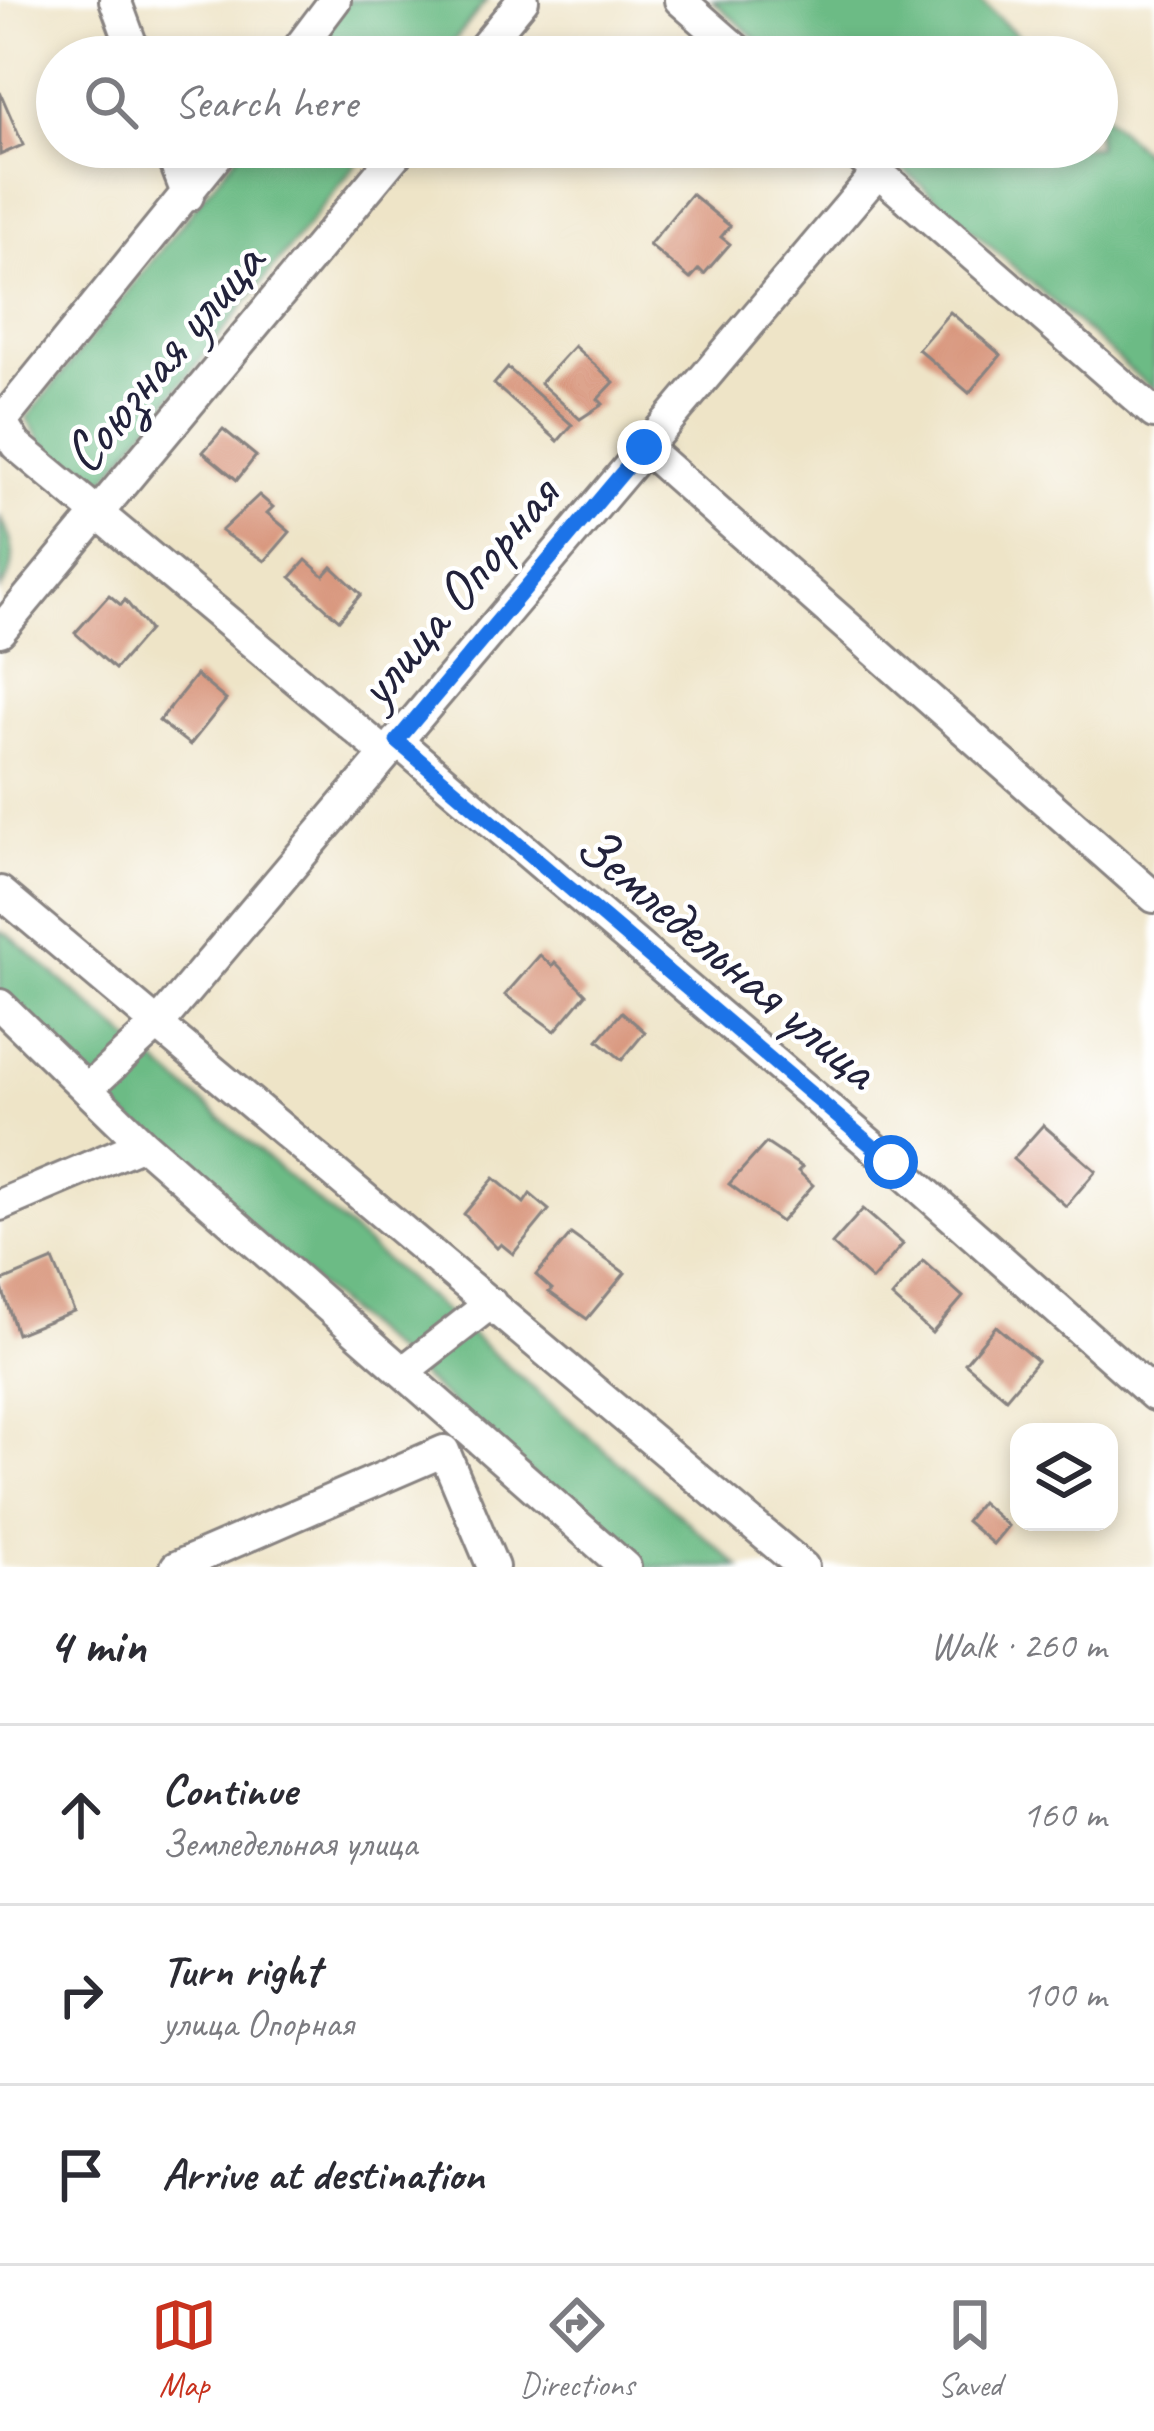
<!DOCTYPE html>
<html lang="en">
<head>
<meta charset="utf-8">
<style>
  :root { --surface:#fff; --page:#f7f7f7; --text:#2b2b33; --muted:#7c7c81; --line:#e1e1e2; --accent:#c8321e }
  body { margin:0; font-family:Caveat,sans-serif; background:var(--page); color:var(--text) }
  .controls { position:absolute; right:36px; bottom:36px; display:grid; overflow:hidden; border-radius:24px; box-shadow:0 6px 18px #0003 }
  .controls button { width:108px; height:108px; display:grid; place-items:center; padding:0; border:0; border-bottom:3px solid var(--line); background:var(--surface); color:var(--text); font:60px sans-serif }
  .stop { position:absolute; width:36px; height:36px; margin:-27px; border:9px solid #1a73e8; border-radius:50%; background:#fff }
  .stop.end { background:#1a73e8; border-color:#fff; box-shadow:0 3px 12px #0008 }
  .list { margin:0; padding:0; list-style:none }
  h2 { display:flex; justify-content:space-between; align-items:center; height:156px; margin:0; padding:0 48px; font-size:51px }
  h2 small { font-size:39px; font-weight:400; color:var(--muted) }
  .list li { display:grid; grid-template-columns:78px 1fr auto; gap:36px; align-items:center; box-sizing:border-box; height:180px; padding:0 48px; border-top:3px solid var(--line) }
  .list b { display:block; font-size:45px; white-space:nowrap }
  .list p { margin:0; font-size:39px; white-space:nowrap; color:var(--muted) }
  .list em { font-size:39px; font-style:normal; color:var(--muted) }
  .icon { flex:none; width:66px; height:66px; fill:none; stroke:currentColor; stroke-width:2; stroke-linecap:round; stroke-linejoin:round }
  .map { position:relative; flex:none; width:1154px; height:1567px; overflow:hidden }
  .search { position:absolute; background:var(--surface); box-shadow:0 6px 18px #0003; left:36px; right:36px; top:36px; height:132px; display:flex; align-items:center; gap:30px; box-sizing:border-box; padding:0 42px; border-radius:66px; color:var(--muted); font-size:45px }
  .sheet { height:696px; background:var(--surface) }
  nav { display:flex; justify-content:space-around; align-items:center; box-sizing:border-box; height:168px; border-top:3px solid var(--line); background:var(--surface); font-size:33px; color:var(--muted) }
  nav a { display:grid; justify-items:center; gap:6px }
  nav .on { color:var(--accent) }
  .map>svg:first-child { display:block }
  .forest { fill:#6cbb85; stroke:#476e60; stroke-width:3 }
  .building { fill:#d8957b }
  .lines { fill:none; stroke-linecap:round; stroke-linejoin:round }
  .minor-casing { stroke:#888381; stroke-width:36 }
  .minor { stroke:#fff; stroke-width:30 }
  .route { stroke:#1a73e8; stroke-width:15 }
  .labels { text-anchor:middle; stroke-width:9; stroke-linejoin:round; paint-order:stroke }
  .street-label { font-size:57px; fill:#22223b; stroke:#fff }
</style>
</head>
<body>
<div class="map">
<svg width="1154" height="1567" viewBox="0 0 1154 1567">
  <rect width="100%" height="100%" fill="#fff"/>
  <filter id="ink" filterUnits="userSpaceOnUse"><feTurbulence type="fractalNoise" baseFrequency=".00833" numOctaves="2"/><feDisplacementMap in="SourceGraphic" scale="24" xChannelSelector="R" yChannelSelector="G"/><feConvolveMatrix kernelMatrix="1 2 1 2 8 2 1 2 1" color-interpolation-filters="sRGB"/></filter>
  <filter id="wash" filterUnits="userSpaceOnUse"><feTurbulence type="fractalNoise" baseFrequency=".004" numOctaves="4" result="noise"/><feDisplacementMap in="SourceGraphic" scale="48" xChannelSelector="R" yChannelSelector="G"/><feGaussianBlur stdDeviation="2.7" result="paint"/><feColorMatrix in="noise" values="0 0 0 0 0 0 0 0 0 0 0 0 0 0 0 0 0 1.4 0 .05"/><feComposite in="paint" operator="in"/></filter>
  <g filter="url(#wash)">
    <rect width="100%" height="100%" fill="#eee4c7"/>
    <path class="forest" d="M 348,0 L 487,0 L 441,57 L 307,57 Z
      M 712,0 L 979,0 L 1041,57 L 777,57 Z
      M 1097,109 L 1154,162 L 1154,391 L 878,147 L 1097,147 Z
      M 243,147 L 370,147 L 97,490 C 65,473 44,450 27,418 Z
      M 0,516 C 14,543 20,564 0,590 Z
      M 0,931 L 10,936 L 740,1567 L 637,1567 L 93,1088 L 0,994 Z"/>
    <g id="blocks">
      <path class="building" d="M 0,92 L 23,145 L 0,155 Z
        M 691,194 L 730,226 L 721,237 L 730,244 L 704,274 L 699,269 L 690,279 L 649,245 Z
        M 950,312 L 1001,355 L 969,393 L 918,349 Z
        M 574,346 L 614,382 L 598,399 L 603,404 L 580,419 L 540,383 Z
        M 508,368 L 572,425 L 558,441 L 494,384 Z
        M 223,429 L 256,456 L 237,480 L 203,452 Z
        M 259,495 L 273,507 L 267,513 L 290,532 L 265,561 L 221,531 Z
        M 306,560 L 324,576 L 332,567 L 361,594 L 339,620 L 291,577 Z
        M 109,595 L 121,605 L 125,600 L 149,630 L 115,669 L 75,633 Z
        M 196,675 L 226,700 L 190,745 L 159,721 Z
        M 540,955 L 552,966 L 555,962 L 586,994 L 555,1031 L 505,995 Z
        M 622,1012 L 645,1032 L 622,1060 L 598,1040 Z
        M 1043,1125 L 1096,1171 L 1066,1206 L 1013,1159 Z
        M 766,1143 L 802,1167 L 798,1171 L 813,1185 L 781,1222 L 729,1184 Z
        M 494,1178 L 524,1203 L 530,1194 L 549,1210 L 513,1254 L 501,1244 L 497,1248 L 464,1214 Z
        M 863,1209 L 903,1244 L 872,1280 L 832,1244 Z
        M 571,1234 L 625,1273 L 587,1319 L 549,1292 L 552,1289 L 536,1275 Z
        M 53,1260 L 74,1311 L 17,1334 L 0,1282 Z
        M 923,1261 L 963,1297 L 932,1333 L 892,1297 Z
        M 996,1326 L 1037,1361 L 1006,1398 L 965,1363 Z
        M 981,1502 L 1008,1526 L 993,1544 L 966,1521 Z"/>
    </g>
  </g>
  <g filter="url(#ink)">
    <use href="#blocks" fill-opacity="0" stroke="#888381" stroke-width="3"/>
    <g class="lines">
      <g class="minor-casing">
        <path id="minor" d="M 115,0 L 136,57
          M 680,0 L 745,57
          M 292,57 L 335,0
          M 476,57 L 523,0
          M 169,147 L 188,196
          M 849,147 L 1154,413
          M 0,419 L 16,445 L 386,754
          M 1,422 L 224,147
          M 644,447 L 1154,897
          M 0,631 L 402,147
          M 397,741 L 891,1162 L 1154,1395
          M 0,892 L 803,1567
          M 0,1005 L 143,1144 L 625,1567
          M 87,1089 L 160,1022 L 878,172
          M 0,1205 L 143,1144
          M 404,1371 L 491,1303
          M 444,1451 L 493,1567
          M 176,1567 L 444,1451"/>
      </g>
      <use href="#minor" class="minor"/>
    </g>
  </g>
  <g class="lines" filter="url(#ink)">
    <path class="route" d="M 644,447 L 397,741 L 891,1162"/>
  </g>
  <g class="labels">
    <g class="street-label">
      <text transform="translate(162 357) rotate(-50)" y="20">Союзная улица</text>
      <text transform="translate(456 591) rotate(-50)" y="20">улица Опорная</text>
      <text transform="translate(728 956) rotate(40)" y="20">Земледельная улица</text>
    </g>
  </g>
</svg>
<div class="controls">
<button><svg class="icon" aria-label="layers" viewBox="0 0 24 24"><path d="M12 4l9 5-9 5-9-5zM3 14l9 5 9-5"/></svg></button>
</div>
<div class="stop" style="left:891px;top:1162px"></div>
<div class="stop end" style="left:644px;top:447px"></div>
<div class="search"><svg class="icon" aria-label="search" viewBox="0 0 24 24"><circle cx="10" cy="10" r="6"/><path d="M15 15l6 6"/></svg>Search here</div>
</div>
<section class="sheet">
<h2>4 min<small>Walk · 260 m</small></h2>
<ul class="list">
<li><svg class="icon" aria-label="ahead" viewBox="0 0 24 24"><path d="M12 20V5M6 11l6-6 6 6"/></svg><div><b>Continue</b><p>Земледельная улица</p></div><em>160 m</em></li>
<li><svg class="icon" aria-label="right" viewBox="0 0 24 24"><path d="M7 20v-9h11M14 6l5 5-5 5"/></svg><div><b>Turn right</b><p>улица Опорная</p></div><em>100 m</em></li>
<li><svg class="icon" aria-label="arrive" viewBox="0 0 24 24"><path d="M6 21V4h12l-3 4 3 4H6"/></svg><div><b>Arrive at destination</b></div></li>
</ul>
</section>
<nav>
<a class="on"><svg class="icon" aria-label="map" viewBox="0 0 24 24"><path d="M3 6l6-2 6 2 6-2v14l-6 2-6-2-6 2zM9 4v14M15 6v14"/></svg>Map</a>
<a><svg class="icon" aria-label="directions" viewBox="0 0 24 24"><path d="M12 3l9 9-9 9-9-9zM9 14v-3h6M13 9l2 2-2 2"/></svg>Directions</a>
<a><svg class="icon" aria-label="saved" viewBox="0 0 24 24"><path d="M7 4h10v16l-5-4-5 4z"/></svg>Saved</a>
</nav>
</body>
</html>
